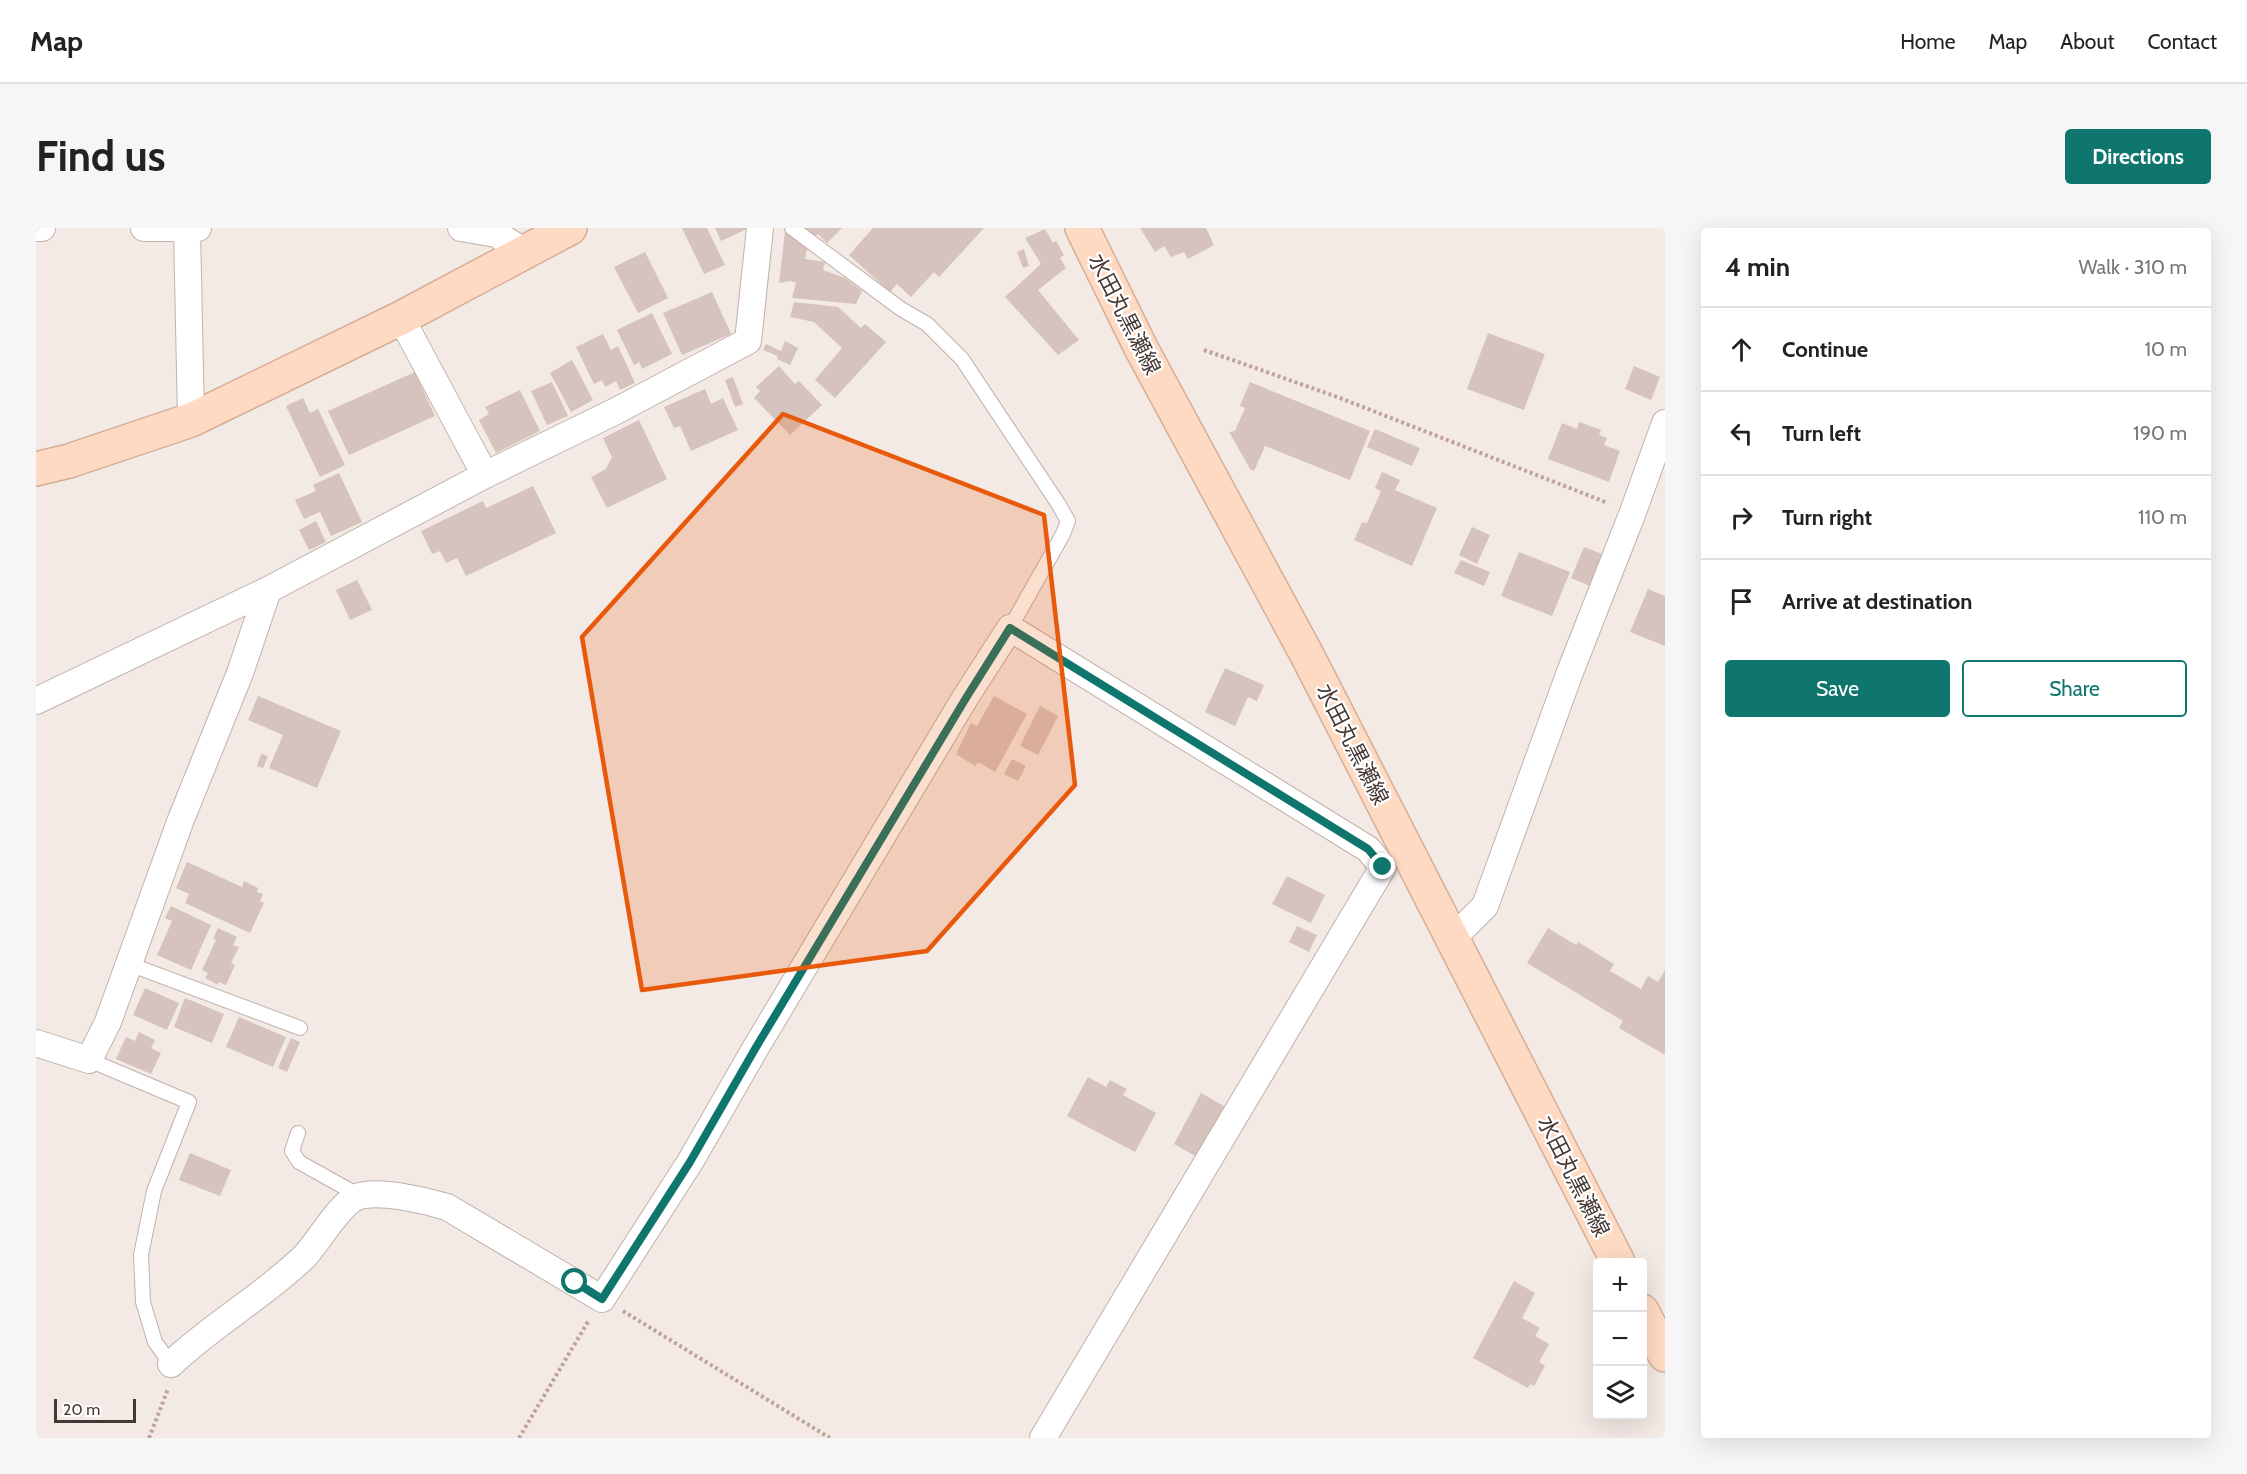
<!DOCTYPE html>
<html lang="en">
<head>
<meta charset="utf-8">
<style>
  :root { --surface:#fff; --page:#f6f6f6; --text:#222; --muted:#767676; --line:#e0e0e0; --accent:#0f766e }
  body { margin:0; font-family:Cabin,"Noto Sans JP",sans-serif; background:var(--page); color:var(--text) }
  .controls { position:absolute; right:18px; bottom:18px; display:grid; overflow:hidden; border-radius:6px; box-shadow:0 6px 24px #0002 }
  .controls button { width:54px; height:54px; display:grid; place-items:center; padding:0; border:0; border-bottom:2px solid var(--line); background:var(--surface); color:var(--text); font:30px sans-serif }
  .scale { position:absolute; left:18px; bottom:15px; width:82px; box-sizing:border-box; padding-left:6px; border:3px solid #453834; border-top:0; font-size:16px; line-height:21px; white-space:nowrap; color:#453834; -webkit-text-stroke:4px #fff; paint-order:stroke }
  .stop { position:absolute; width:18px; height:18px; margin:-14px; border:4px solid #0f766e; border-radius:50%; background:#fff }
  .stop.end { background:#0f766e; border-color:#fff; box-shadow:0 2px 6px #0008 }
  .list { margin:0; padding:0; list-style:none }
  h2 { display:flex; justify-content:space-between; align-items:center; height:78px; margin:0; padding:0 24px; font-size:26px }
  h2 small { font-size:20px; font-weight:400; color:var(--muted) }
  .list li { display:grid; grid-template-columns:39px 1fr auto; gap:18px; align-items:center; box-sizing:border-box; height:84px; padding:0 24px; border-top:2px solid var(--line) }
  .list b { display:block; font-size:22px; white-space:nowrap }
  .list em { font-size:20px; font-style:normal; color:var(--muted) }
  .actions { display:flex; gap:12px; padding:18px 24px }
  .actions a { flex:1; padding:14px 0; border:2px solid var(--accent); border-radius:6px; text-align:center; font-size:21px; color:var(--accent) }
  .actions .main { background:var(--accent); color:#fff }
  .icon { flex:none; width:33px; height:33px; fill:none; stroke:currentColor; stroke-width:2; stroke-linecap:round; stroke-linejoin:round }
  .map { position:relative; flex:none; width:1629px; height:1210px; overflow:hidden; border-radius:6px }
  header { display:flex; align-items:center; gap:36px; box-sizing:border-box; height:84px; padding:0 30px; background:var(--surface); border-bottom:2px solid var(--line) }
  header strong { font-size:28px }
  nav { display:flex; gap:33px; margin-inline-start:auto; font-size:21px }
  .intro { display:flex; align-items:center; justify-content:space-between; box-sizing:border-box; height:144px; padding:0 36px }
  h1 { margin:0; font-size:42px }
  .button { padding:15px 27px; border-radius:6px; background:var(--accent); color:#fff; font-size:21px; font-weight:700 }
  main { display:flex; gap:36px; padding:0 36px }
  aside { flex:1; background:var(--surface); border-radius:6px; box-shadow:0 6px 24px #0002 }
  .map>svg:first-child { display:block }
  .building { fill:#d7c3bd }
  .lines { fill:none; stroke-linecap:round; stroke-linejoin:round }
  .lane-casing { stroke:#c1b1aa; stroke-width:16 }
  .street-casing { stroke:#c1b1aa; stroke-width:28 }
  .secondary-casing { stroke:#d6ae96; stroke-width:36 }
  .path { stroke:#c0a398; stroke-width:4; stroke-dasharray:3 3; stroke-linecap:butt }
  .lane { stroke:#fff; stroke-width:14 }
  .street { stroke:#fff; stroke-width:26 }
  .secondary { stroke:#ffdac2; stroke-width:33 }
  .route { stroke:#0f766e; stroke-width:8 }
  .marked { fill:#e8590c; fill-opacity:0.2; stroke:#e8590c; stroke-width:4.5; stroke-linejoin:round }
  .labels { text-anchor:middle; stroke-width:4.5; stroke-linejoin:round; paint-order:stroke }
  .street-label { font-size:22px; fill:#453834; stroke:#fff }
</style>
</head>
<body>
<header>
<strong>Map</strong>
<nav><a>Home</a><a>Map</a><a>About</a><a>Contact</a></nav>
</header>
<div class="intro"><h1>Find us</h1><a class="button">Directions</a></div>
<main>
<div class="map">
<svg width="1629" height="1210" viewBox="0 0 1629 1210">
  <rect width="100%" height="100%" fill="#f3e9e5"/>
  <path class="building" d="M 646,0 L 671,0 L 689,37 L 668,46 Z
    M 679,0 L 713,0 L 685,13 Z
    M 766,0 L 806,0 L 791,15 L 782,6 L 777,11 Z
    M 837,0 L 948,0 L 903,49 L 898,44 L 875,69 L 861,56 L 854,64 L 813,27 Z
    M 1104,0 L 1170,0 L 1178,17 L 1152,31 L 1148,24 L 1135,29 L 1128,18 L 1119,24 Z
    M 1009,1 L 1017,15 L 1020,13 L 1028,27 L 1024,30 L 1030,40 L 1002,62 L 1043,112 L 1022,127 L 969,69 L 1005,36 L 989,10 Z
    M 749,4 L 772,18 L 769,31 L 789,34 L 787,42 L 809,50 L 826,63 L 820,76 L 756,70 L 760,55 L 755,53 L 743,55 Z
    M 988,21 L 993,38 L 987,40 L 981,24 Z
    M 609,24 L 632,70 L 602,85 L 578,39 Z
    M 676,64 L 695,106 L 646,127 L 627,85 Z
    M 758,74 L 802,79 L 825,100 L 829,96 L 850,114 L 799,170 L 779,152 L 806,120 L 778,94 L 754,89 Z
    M 616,85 L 636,126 L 606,141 L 603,134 L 598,137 L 581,102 Z
    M 1452,105 L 1509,126 L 1488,182 L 1431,161 Z
    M 567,106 L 575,122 L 582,118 L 599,155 L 584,162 L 580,153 L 569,159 L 566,152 L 558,156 L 540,119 Z
    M 749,113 L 762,120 L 754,137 L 741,131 L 742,128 L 727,122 L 730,116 L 745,123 Z
    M 536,132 L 557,172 L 535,184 L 514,145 Z
    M 743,138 L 759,156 L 763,153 L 786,177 L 754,207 L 718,170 L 724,163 L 720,159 Z
    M 1598,138 L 1624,149 L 1615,172 L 1589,161 Z
    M 379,144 L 399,188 L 313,227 L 292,183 Z
    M 697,149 L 707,176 L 699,179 L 689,152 Z
    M 516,154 L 532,188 L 511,197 L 495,163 Z
    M 1214,154 L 1334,203 L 1314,252 L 1229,218 L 1218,243 L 1214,241 L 1193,204 L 1199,203 L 1209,180 L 1204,178 Z
    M 669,161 L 675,176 L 687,170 L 702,202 L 655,223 L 644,198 L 638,200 L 628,179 Z
    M 484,162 L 504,203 L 460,225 L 443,192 L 453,186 L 449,179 Z
    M 267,170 L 274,185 L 282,181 L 309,237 L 284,249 L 250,178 Z
    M 603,192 L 631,251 L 571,280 L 555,249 L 570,241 L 576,229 L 567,210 Z
    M 1543,194 L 1565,202 L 1563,207 L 1571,210 L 1568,217 L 1584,223 L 1573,254 L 1512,231 L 1526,195 L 1541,201 Z
    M 1339,201 L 1384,220 L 1376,238 L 1331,219 Z
    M 1346,244 L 1364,252 L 1359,262 L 1401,280 L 1376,338 L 1318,312 L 1326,294 L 1331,295 L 1345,263 L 1339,260 Z
    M 303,245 L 326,294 L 295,308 L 284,284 L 268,291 L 259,272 L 280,263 L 277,257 Z
    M 497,258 L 520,305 L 430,348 L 421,330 L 410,335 L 404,323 L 396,326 L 385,303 L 447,273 L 450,280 Z
    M 280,293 L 290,314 L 273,322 L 263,302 Z
    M 1436,299 L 1454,307 L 1441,336 L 1423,327 Z
    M 1548,319 L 1566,326 L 1554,358 L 1535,350 Z
    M 1483,324 L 1534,344 L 1516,388 L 1465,368 Z
    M 1425,332 L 1454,344 L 1448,358 L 1418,345 Z
    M 321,352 L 336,382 L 314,392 L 300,362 Z
    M 1612,361 L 1629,368 L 1629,418 L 1594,404 Z
    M 1189,440 L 1228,457 L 1221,473 L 1212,469 L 1199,498 L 1169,484 Z
    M 222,468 L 305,503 L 281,560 L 233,540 L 247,507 L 212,492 Z
    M 958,468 L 991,486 L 959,544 L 942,534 L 939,538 L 920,526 L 935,495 L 941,498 Z
    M 1004,478 L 1022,488 L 1002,527 L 984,518 Z
    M 225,526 L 232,528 L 227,540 L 221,538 Z
    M 976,531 L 990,538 L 982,553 L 968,546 Z
    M 151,634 L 206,659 L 208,653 L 222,660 L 221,664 L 227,666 L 224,673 L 228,675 L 214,705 L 149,675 L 153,666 L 140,660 Z
    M 1251,648 L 1289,667 L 1275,695 L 1236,676 Z
    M 135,678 L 175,697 L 155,742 L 121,727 L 136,693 L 129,690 Z
    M 1261,698 L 1281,707 L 1273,724 L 1253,714 Z
    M 182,700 L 201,709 L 197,717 L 203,719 L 195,735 L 199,737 L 190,757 L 183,754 L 182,757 L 169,750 L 172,745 L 166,742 L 180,712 L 177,711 Z
    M 1512,700 L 1540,717 L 1542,714 L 1578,736 L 1574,743 L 1605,761 L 1612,748 L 1622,754 L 1629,742 L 1629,827 L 1583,800 L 1587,793 L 1491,735 Z
    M 109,760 L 143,775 L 131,802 L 97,787 Z
    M 149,770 L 188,786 L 176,815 L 138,799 Z
    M 203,789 L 250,809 L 237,839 L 190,819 Z
    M 103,804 L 119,812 L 115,820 L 125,825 L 115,846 L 80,831 L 90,809 L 99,813 Z
    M 255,810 L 264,814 L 251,844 L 242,840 Z
    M 1052,849 L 1070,859 L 1074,852 L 1091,861 L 1087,867 L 1120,885 L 1099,924 L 1031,888 Z
    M 1165,865 L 1188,878 L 1161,929 L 1138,916 Z
    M 154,925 L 195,942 L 184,968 L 143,952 Z
    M 1478,1053 L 1499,1065 L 1486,1090 L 1504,1100 L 1499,1108 L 1513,1116 L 1503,1134 L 1509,1138 L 1498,1158 L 1494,1156 L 1492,1160 L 1437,1130 Z"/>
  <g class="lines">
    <g class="lane-casing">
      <path id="lane" d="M 756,0 L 865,81 L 891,96 L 926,131 L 1023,277 L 1032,293 L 1027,306 L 974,400
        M 93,736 L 264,800
        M 53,832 L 153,874 L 118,963 L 105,1027 L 107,1074 L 119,1114 L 135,1136
        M 262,905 L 256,923 L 263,934 L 315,963 L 321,969"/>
    </g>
    <g class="street-casing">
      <path id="street" d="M 0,0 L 6,0
        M 108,0 L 162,0
        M 151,0 L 155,192
        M 425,0 L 460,6 L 488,23
        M 365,90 L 449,247
        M 0,473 L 232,362 L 449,247 L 580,183 L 712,113 L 724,0
        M 1417,710 L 1449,678 L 1534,444 L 1597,284 L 1629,195
        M 0,815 L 53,832 L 72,794 L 144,594 L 204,445 L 232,362
        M 135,1136 C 176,1097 226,1069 267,1030 C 282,1015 303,976 321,969 C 342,961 391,973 411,979 L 566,1071 L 654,934 L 719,821 L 929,470 L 974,400 L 1332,621 L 1347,639 L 1007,1210"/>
    </g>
    <g class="secondary-casing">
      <path id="secondary" d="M 1046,0 L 1105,120 L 1271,427 L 1582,1034
        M 0,241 L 33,233 L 155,192 L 365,90 L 534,0
        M 1606,1083 L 1629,1127"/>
    </g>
    <path class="path" d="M 1168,122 L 1304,170 L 1572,275
      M 587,1083 L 794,1210
      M 113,1210 L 132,1161
      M 483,1210 L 553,1092"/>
    <use href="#lane" class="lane"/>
    <use href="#street" class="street"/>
    <use href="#secondary" class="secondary"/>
  </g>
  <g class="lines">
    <path class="route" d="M 539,1054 L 566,1071 L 654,934 L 719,821 L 930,470 L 974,400 L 1332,621 L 1347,639"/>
  </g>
  <path class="marked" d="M 747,186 L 1008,287 L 1039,557 L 891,723 L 606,762 L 546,409 Z"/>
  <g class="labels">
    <g class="street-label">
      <text transform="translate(1089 86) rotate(63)" y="8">水田丸黒瀬線</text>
      <text transform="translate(1317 516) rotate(63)" y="8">水田丸黒瀬線</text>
      <text transform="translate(1538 948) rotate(63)" y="8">水田丸黒瀬線</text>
    </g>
  </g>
</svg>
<div class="controls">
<button>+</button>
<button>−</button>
<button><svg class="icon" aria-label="layers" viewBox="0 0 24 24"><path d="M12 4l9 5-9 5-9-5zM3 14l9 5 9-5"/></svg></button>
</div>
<div class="scale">20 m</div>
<div class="stop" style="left:539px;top:1054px"></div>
<div class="stop end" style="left:1347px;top:639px"></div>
</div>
<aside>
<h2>4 min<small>Walk · 310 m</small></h2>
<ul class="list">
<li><svg class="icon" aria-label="ahead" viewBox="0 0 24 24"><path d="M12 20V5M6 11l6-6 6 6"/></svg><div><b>Continue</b></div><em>10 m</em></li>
<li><svg class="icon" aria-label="left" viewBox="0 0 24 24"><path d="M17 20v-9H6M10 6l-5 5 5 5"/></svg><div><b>Turn left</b></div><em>190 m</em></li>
<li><svg class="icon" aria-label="right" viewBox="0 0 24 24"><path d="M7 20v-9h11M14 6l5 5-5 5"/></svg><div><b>Turn right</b></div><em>110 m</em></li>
<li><svg class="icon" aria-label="arrive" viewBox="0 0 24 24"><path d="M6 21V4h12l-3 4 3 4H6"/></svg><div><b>Arrive at destination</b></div></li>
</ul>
<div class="actions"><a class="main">Save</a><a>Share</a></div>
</aside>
</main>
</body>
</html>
